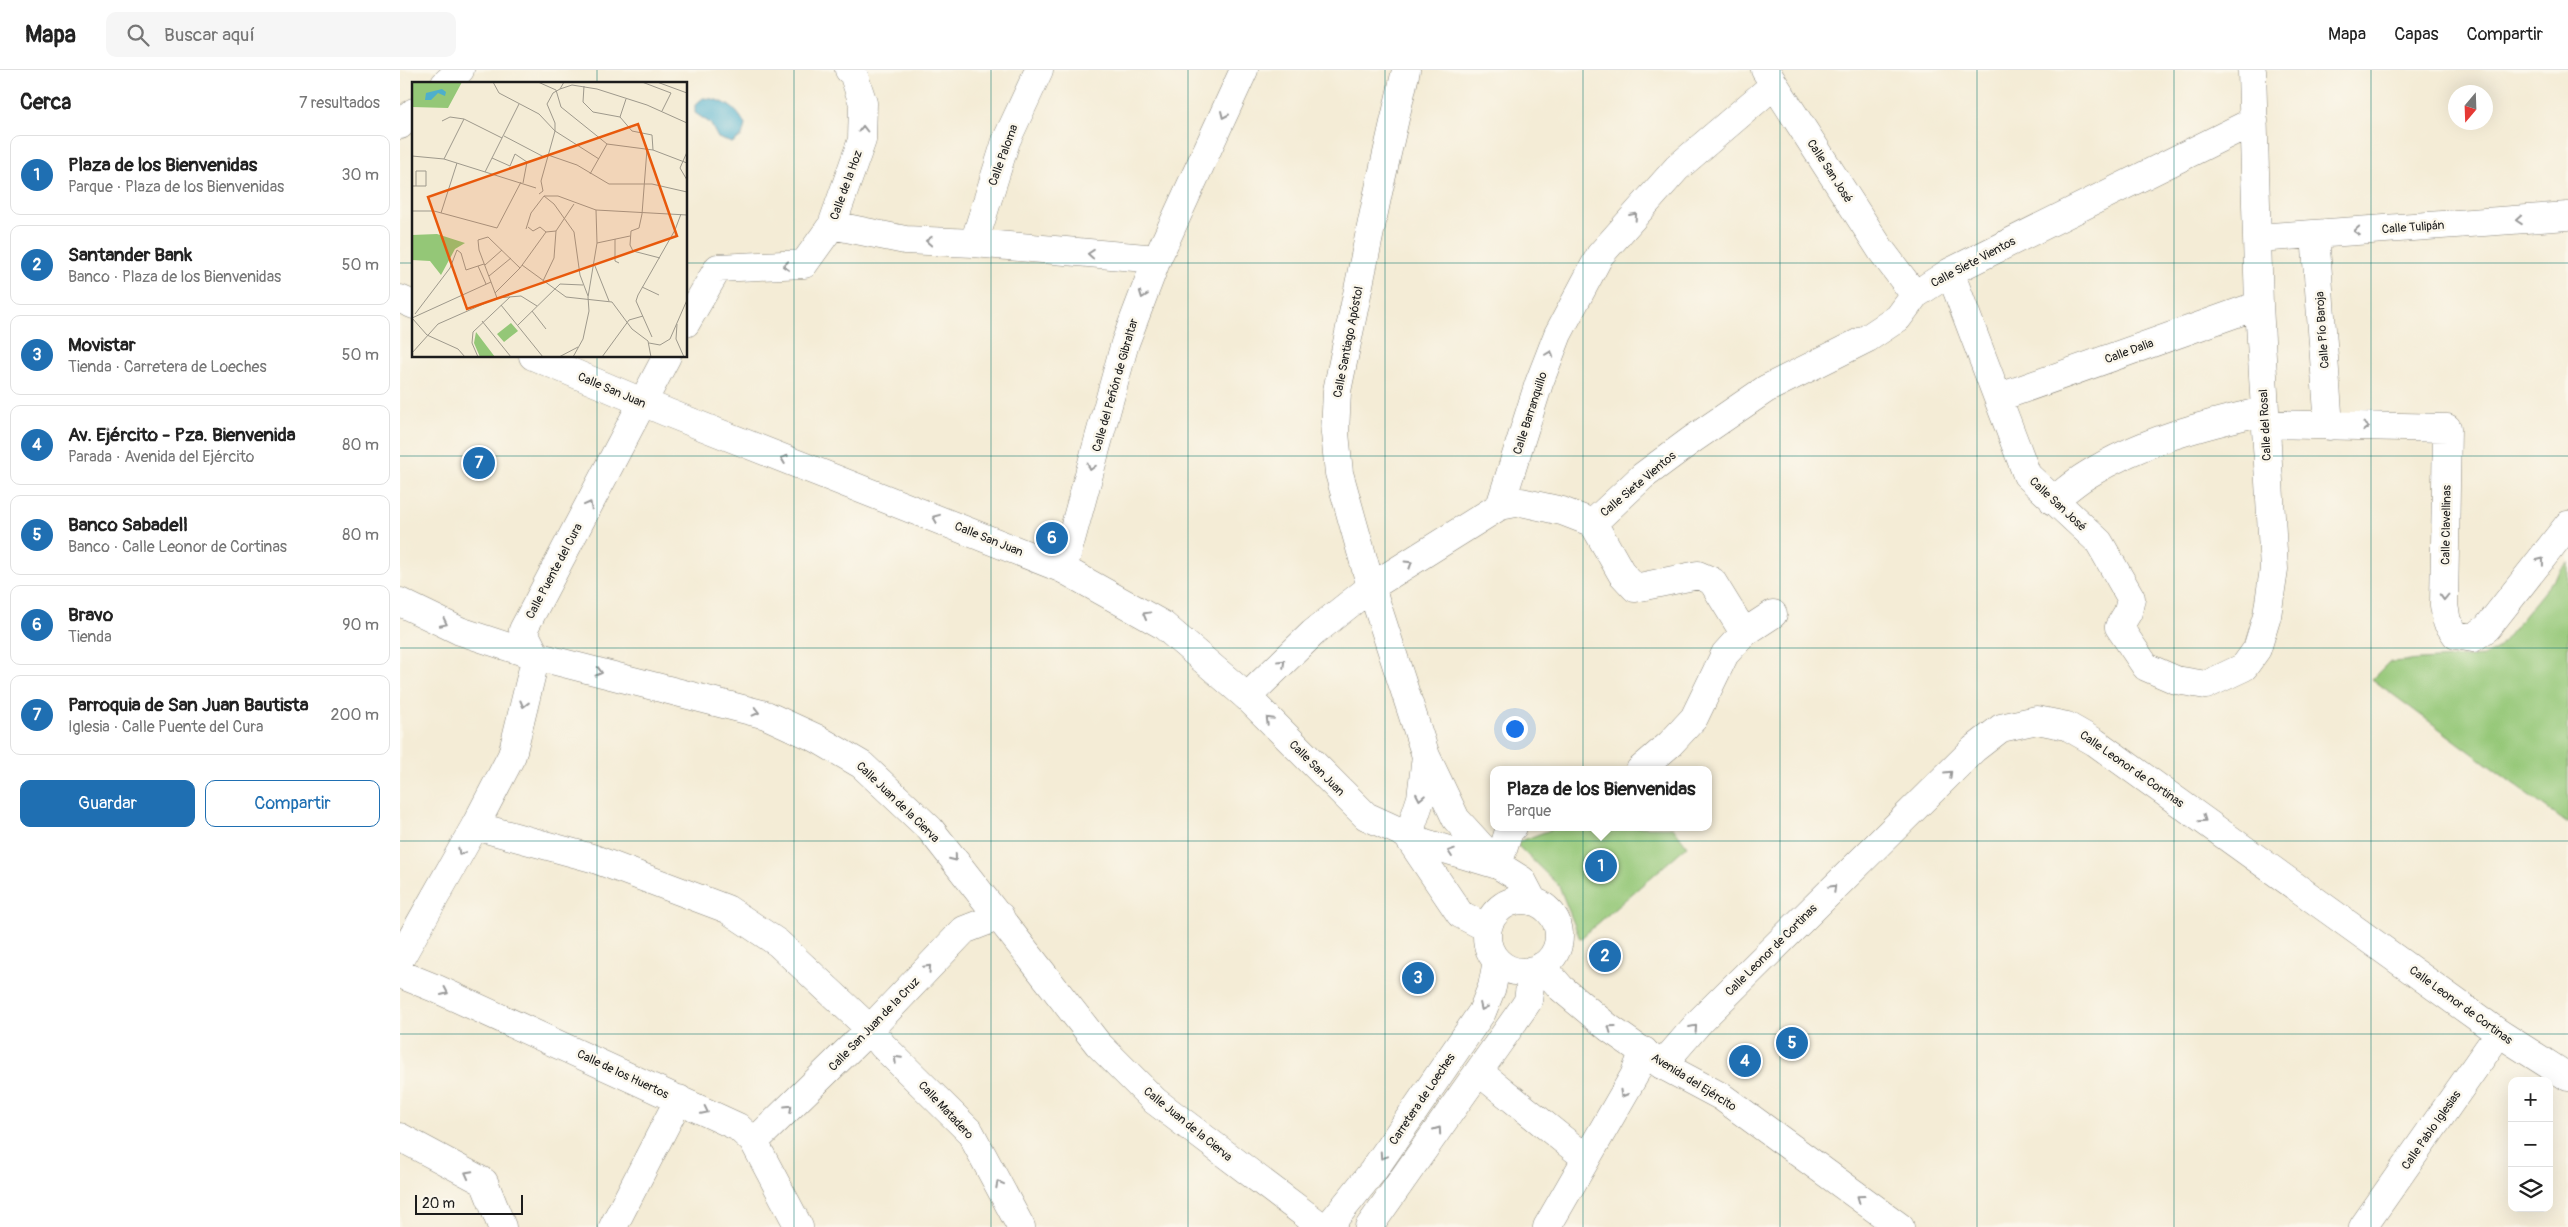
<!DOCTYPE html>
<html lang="es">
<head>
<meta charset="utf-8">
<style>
  :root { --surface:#fff; --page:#f6f6f6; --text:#222; --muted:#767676; --line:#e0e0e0; --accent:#1f6fb2 }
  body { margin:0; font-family:Pangolin,sans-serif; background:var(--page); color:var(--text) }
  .controls { position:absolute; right:15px; bottom:15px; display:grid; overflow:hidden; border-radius:10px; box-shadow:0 5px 20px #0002 }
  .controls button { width:45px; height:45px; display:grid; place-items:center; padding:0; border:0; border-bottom:1px solid var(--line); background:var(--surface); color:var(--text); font:25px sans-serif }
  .compass { position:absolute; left:2048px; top:15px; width:45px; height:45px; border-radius:50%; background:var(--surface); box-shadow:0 5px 20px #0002; rotate:199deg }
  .scale { position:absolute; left:15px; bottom:12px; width:108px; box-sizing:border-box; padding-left:5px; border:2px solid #1c1c1c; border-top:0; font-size:14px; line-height:18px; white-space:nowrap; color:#1c1c1c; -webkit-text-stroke:4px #fbf7ec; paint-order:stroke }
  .you { position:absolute; left:1114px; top:658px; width:18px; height:18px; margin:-12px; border:4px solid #fff; border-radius:50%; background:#1a73e8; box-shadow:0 0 0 8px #1a73e833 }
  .badge { display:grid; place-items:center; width:32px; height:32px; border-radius:50%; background:var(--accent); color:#fff; font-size:16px; font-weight:700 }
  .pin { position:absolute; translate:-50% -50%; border:2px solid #fff; box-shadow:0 1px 5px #0006 }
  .popup { position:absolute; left:1090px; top:696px; width:222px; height:65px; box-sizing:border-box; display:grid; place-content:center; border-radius:10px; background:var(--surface); filter:drop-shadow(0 1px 4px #0005); font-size:16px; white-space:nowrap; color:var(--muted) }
  .popup b { font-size:19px; color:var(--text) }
  .popup::after { content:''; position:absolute; left:50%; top:100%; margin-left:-10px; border:10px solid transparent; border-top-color:var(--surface) }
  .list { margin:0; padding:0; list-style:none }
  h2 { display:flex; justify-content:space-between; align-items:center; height:65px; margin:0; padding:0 20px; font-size:21px }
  h2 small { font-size:16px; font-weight:400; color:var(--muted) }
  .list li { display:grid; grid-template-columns:32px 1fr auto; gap:15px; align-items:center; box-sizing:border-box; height:80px; margin:0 10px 10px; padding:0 10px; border:1px solid var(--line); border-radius:10px }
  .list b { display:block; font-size:19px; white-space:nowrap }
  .list p { margin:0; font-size:16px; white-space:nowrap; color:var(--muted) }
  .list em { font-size:16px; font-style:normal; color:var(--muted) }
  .actions { display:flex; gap:10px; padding:15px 20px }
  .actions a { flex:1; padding:11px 0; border:1px solid var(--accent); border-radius:10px; text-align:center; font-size:18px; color:var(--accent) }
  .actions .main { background:var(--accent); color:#fff }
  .icon { flex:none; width:28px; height:28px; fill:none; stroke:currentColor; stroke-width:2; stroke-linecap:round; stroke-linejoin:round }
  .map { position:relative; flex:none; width:2168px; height:1157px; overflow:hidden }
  header { display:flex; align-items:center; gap:30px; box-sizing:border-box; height:70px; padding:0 25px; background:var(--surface); border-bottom:1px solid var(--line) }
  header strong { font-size:24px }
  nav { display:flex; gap:28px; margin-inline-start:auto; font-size:18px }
  .search { width:350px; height:45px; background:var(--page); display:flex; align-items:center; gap:12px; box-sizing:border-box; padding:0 18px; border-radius:10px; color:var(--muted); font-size:19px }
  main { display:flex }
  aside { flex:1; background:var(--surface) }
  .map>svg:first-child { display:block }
  .green { fill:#94c777; stroke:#58724a }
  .water { fill:#4dafcc; stroke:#346674 }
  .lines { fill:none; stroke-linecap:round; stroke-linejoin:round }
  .street-casing { stroke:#888479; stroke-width:29 }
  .secondary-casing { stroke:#888479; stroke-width:29 }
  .street { stroke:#fff; stroke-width:28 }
  .secondary { stroke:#fff; stroke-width:28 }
  .oneway { stroke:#999 }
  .grid { fill:none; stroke:#0f766e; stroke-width:1; stroke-opacity:0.55 }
  .labels { text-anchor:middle; stroke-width:5; stroke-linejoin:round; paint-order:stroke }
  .street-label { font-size:12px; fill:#1c1c1c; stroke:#fbf7ec }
  .inset-road { fill:none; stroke:#9e998c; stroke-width:1 }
  .view { fill:#e8590c; fill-opacity:0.15; stroke:#e8590c; stroke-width:2.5 }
  .inset-edge { fill:none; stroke:#1c1c1c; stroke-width:2.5 }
</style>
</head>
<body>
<header>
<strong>Mapa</strong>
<div class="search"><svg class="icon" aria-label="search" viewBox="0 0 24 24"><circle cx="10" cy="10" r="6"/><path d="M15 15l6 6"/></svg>Buscar aquí</div>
<nav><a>Mapa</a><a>Capas</a><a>Compartir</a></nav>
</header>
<main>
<aside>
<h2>Cerca<small>7 resultados</small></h2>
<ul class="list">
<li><span class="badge">1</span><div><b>Plaza de los Bienvenidas</b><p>Parque · Plaza de los Bienvenidas</p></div><em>30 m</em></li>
<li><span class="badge">2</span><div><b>Santander Bank</b><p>Banco · Plaza de los Bienvenidas</p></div><em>50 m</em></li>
<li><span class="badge">3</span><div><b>Movistar</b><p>Tienda · Carretera de Loeches</p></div><em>50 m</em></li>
<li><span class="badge">4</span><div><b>Av. Ejército - Pza. Bienvenida</b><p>Parada · Avenida del Ejército</p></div><em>80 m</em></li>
<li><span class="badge">5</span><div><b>Banco Sabadell</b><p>Banco · Calle Leonor de Cortinas</p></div><em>80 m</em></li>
<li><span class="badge">6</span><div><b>Bravo</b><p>Tienda</p></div><em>90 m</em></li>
<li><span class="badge">7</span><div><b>Parroquia de San Juan Bautista</b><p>Iglesia · Calle Puente del Cura</p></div><em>200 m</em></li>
</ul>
<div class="actions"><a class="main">Guardar</a><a>Compartir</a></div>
</aside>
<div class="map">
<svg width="2168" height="1157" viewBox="0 0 2168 1157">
  <rect width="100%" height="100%" fill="#fbf7ec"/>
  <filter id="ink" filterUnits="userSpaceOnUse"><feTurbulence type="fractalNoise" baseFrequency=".02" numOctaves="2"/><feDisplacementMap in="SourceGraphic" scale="10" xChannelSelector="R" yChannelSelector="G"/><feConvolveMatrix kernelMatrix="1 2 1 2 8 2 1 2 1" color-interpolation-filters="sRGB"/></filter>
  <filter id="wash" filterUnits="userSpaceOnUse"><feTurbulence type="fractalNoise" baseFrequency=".0096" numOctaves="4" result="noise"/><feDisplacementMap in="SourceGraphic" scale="20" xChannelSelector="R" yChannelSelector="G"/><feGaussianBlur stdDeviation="1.12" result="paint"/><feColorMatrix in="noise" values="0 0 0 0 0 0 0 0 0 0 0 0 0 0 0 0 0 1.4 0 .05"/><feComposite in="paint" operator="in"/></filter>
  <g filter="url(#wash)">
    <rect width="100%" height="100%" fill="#f4ecd6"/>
    <path class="green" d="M 2168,492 L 2168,754 L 1972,609 L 1989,592 L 2085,586 L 2096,580 Z
      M 1158,757 L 1273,757 L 1287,776 L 1180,869 L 1159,816 L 1115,773 Z"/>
    <path class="water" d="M 303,28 C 322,29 337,37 345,55 L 342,66 L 332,73 L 318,68 L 310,53 L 295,43 L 295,35 Z"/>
  </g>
  <g filter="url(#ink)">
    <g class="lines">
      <g class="street-casing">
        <path id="street" d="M 1006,0 L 978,123 L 937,321 L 935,363 L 939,403 L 971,517 L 1026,686 L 1056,749 L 1098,795 L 1109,761 L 1113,757
          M 1365,0 L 1481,180 L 1515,225
          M 45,14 L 60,0
          M 0,55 L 14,42
          M 432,155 L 505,170 L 574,173 L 757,189
          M 1915,164 L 1929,356
          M 1857,168 L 2168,146
          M 574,173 L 606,71 L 639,0
          M 1550,202 L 1627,405 L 1699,472 L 1731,528 L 1728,542 L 1719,557 L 1746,597 L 1776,610 L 1806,615 L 1844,597 L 1857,579 L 1867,546 L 1874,499 L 1859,235 L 1852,1
          M 286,253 L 318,198 L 404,194 L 432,155 L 462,70 L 463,33 L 453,3 L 449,0
          M 1600,327 L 1859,235
          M 1865,354 L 2047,358 L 2044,535 L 2047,552 L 2056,565 L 2073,568 L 2087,558 L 2168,455
          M 1653,431 C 1664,422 1675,412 1687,405 C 1741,371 1802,355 1864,341
          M 1100,436 L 1121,432 L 1162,441 L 1193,453 L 1222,504 L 1235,518 L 1298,505 L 1312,511 L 1344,563
          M 1193,453 L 1243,406 L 1293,369 L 1366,319 L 1468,268 L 1498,248 L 1515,225 L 1550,202 L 1854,51
          M 663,499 L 725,273 L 757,189 L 844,0
          M 847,627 L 913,563 L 971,517 L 1100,436 L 1139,313 L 1158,264 L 1200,185 L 1277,98 L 1374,15
          M 1026,686 L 1021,728 L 1008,767 L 1060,844 L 1087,858
          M 1240,700 L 1270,674 L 1294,648 L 1325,584 L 1344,563 L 1373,544
          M 75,756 L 192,788 L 327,839 L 378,873 L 470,959 L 483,976 L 570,1062 L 621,1157
          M 0,889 L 75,756 L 112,685 L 136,586 L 123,560 L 267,286
          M 0,904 L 37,919 L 338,1057 L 354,1072 L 399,1157
          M 1262,995 L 1301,950 L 1574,679 L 1601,658 L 1637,650 L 1667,656 L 1695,672 L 2099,963 L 2168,1007
          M 1079,1002 L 1186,1088
          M 0,1067 L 84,1112 L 102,1157
          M 354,1072 L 470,959 L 564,860 L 600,846
          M 213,1157 L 279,1029
          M 1147,1157 L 1234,1006 L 1244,981
          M 1963,1157 L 2099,963"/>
      </g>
      <g class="secondary-casing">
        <path id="secondary" d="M 0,229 L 14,235
          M 133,286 L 266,342 L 663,499 L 763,555 L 847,627 L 966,746 L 1025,773 L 1098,795 L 1122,810 L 1133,831
          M 0,532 L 60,561 L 136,586 L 366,645 L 416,668 L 462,695 L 530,759 L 698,974 L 755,1031 L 922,1157
          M1087 866a36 36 0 1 1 72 0a36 36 0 1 1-72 0Z
          M 1142,896 L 1161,918 L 1209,958 L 1262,995 L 1322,1027 L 1500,1157
          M 928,1157 L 973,1101 L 1082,942 L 1092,917 L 1097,891
          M 969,1157 L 1124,937 L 1128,931 L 1132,900"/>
      </g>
      <use href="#street" class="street"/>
      <use href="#secondary" class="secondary"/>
    </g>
    <defs><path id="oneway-chevron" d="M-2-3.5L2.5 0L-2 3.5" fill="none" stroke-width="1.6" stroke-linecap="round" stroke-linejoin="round" transform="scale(1.25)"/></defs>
    <g class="oneway">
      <use href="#oneway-chevron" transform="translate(824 45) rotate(114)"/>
      <use href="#oneway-chevron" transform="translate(463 59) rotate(-90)"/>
      <use href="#oneway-chevron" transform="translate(1234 146) rotate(-49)"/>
      <use href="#oneway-chevron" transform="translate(2119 150) rotate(176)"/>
      <use href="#oneway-chevron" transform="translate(1957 161) rotate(176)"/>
      <use href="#oneway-chevron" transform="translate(529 171) rotate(-177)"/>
      <use href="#oneway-chevron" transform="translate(691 184) rotate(-175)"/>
      <use href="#oneway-chevron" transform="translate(386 196) rotate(175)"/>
      <use href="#oneway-chevron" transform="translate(743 225) rotate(111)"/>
      <use href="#oneway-chevron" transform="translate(1150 284) rotate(-69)"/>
      <use href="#oneway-chevron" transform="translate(1966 357) rotate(1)"/>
      <use href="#oneway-chevron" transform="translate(384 389) rotate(-159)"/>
      <use href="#oneway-chevron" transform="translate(691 397) rotate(105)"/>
      <use href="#oneway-chevron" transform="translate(189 435) rotate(-62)"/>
      <use href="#oneway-chevron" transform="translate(536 448) rotate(-158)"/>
      <use href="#oneway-chevron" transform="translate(2141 491) rotate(-52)"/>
      <use href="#oneway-chevron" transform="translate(1009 494) rotate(-32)"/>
      <use href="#oneway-chevron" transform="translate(2044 527) rotate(92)"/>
      <use href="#oneway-chevron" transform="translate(746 545) rotate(-151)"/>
      <use href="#oneway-chevron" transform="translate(44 553) rotate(26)"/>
      <use href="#oneway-chevron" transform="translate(882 593) rotate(-44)"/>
      <use href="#oneway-chevron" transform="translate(199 602) rotate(15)"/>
      <use href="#oneway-chevron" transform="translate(124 634) rotate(104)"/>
      <use href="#oneway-chevron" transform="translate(356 642) rotate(14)"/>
      <use href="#oneway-chevron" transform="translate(869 650) rotate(-135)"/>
      <use href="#oneway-chevron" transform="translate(1549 704) rotate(-44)"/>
      <use href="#oneway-chevron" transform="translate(1020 727) rotate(101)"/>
      <use href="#oneway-chevron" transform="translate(1803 749) rotate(35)"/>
      <use href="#oneway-chevron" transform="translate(61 782) rotate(119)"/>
      <use href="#oneway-chevron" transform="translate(1051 782) rotate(-161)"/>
      <use href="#oneway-chevron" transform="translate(554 788) rotate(51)"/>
      <use href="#oneway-chevron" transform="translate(1433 818) rotate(-45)"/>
      <use href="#oneway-chevron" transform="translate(528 898) rotate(-47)"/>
      <use href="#oneway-chevron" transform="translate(45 922) rotate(25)"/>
      <use href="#oneway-chevron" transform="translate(1083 937) rotate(115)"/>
      <use href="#oneway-chevron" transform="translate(1211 958) rotate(-144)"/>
      <use href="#oneway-chevron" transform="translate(1294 958) rotate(-49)"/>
      <use href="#oneway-chevron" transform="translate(497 989) rotate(-135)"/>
      <use href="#oneway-chevron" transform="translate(1223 1024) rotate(120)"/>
      <use href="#oneway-chevron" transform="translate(389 1038) rotate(-44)"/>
      <use href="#oneway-chevron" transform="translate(305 1041) rotate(26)"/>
      <use href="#oneway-chevron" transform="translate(1038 1060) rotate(-55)"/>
      <use href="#oneway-chevron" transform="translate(983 1086) rotate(124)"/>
      <use href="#oneway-chevron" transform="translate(68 1104) rotate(-152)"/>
      <use href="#oneway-chevron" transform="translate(599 1114) rotate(-118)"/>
      <use href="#oneway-chevron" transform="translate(1460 1128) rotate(-144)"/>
    </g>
  </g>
  <path class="grid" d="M 197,0 L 197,14M 394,0 L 394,1157M 591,0 L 591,1157M 788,0 L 788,1157M 985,0 L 985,1157M 1183,0 L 1183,1157M 1380,0 L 1380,1157M 1577,0 L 1577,1157M 1774,0 L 1774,1157M 1971,0 L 1971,1157M 0,193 L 14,193M 286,193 L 2168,193M 197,286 L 197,1157M 0,386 L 2168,386M 0,578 L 2168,578M 0,771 L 2168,771M 0,964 L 2168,964"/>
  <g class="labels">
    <g class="street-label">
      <text transform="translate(603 85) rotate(-70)" y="4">Calle Paloma</text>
      <text transform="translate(1430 101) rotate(57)" y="4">Calle San José</text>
      <text transform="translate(446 115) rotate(-70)" y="4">Calle de la Hoz</text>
      <text transform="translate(2013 157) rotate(-4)" y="4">Calle Tulipán</text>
      <text transform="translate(1573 192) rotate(-28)" y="4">Calle Siete Vientos</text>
      <text transform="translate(1922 260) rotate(-94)" y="4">Calle Pío Baroja</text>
      <text transform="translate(948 272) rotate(-79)" y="4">Calle Santiago Apóstol</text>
      <text transform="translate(1729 281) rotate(-20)" y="4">Calle Dalia</text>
      <text transform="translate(715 315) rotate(-74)" y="4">Calle del Peñón de Gibraltar</text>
      <text transform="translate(212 320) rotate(23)" y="4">Calle San Juan</text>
      <text transform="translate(1130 343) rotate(-72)" y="4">Calle Barranquillo</text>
      <text transform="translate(1865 355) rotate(-93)" y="4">Calle del Rosal</text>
      <text transform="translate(1238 414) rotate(-40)" y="4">Calle Siete Vientos</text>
      <text transform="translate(1658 434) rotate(43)" y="4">Calle San José</text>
      <text transform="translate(2046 455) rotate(-89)" y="4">Calle Clavellinas</text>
      <text transform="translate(589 469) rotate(22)" y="4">Calle San Juan</text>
      <text transform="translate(154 501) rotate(-62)" y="4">Calle Puente del Cura</text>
      <text transform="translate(917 698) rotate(45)" y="4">Calle San Juan</text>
      <text transform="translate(1732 699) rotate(35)" y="4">Calle Leonor de Cortinas</text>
      <text transform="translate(498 732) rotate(44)" y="4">Calle Juan de la Cierva</text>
      <text transform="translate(1371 880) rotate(-45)" y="4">Calle Leonor de Cortinas</text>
      <text transform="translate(2061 935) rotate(36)" y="4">Calle Leonor de Cortinas</text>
      <text transform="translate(474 954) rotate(-46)" y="4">Calle San Juan de la Cruz</text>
      <text transform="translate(223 1004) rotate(25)" y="4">Calle de los Huertos</text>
      <text transform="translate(1294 1012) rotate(32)" y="4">Avenida del Ejército</text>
      <text transform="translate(1022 1029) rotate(-56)" y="4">Carretera de Loeches</text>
      <text transform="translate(546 1040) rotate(47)" y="4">Calle Matadero</text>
      <text transform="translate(788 1054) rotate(39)" y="4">Calle Juan de la Cierva</text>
      <text transform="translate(2031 1060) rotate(-55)" y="4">Calle Pablo Iglesias</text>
    </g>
  </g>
  <g transform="translate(12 12)">
    <rect width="275" height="275" fill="#f4ecd6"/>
    <path d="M 0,0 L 50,0 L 36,26 L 0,25 ZM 25,152 L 53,161 L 43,167 L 29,193 L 18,179 L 0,178 L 0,153 ZM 99,241 L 106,249 L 92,260 L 85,252 ZM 64,250 L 83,275 L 68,275 L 62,261 Z" fill="#94c777"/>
    <path d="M 30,7 L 34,10 L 33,14 L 26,11 L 19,18 L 13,18 L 14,11 Z" fill="#4dafcc"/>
    <path class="inset-road" d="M 81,0 L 87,11 L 127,32 L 143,49 L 129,99 L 131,109 L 127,112M 126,0 L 144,8 L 149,25 L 195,62 L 241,68 L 275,81M 152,0 L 148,7 L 141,11 L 135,22 L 143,41 L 143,49 L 187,77M 230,0 L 259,11 L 250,29M 245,0 L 275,11M 172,4 L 171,20 L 181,30 L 208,35M 148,7 L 160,3 L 185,7 L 235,23 L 275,41M 208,35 L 220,49 L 240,53 L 241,68M 208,35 L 214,17M 30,39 L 38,35 L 52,37 L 90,56M 92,54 L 132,75M 235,67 L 230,132 L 227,146 L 219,149 L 218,163 L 221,169 L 248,176M 275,70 L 268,86 L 275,98M 136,73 L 165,83 L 197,102 L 240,102 L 275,110M 0,74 L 32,77 L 124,106M 80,76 L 98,84 L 103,72 L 115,80 L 111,101M 32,77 L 52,37M 73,90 L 107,22M 178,92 L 195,62M 0,104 L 4,104 L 4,89 L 14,89 L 14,104 L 4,104M 132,114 L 146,114 L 184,128 L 275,133M 132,114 L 142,122 L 162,150 L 168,193 L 176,214M 0,129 L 22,129 L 85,146 L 109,100M 29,131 L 45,81M 116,145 L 121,149 L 128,145 L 134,150 L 144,149M 114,147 L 119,131 L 132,114M 203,157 L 203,179 L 207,181M 185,161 L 218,154M 73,183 L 90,168M 110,183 L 154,215 L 200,220 L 220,247 L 236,259 L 239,275M 66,184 L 74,202M 183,184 L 197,219M 77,194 L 99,176M 131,199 L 142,176 L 144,149 L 162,122M 230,205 L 247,213M 83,211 L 108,186 L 134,150M 85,216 L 67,168 L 66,158 L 76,155 L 108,186M 89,223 L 131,275M 120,229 L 134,247M 3,232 L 38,186 L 45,168 L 49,171 L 54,188 L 72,182M 70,239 L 99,275M 265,242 L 264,257 L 272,275M 106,243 L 148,202 L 171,203M 240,255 L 224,219 L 226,213 L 263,148 L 269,132M 237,261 L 248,263 L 258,257 L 275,218M 0,271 L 26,242 L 85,216 L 109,214 L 125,224M 53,275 L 46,267 L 15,253 L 0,236 L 79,200M 66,275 L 60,261 L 61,250 L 98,215M 147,275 L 166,265M 161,275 L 171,257 L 177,229 L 176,215 L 185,161 L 184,128M 190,275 L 217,238 L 231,234"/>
    <path class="view" d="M 226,42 L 265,154 L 55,227 L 16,115 Z"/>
    <rect width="275" height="275" class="inset-edge"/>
  </g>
</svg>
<div class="controls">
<button>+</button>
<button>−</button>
<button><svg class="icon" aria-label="layers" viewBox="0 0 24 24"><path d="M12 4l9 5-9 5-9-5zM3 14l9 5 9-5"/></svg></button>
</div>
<svg class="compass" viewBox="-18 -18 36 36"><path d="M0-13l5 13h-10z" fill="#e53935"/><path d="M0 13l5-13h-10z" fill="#767676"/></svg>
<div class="scale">20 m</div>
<div class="you"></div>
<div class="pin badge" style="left:1201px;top:796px">1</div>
<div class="popup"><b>Plaza de los Bienvenidas</b>Parque</div>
<div class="pin badge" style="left:1205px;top:886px">2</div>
<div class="pin badge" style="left:1018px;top:908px">3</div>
<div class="pin badge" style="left:1345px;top:991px">4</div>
<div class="pin badge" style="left:1392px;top:973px">5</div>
<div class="pin badge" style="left:652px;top:468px">6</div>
<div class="pin badge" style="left:79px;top:393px">7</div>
</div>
</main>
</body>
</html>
